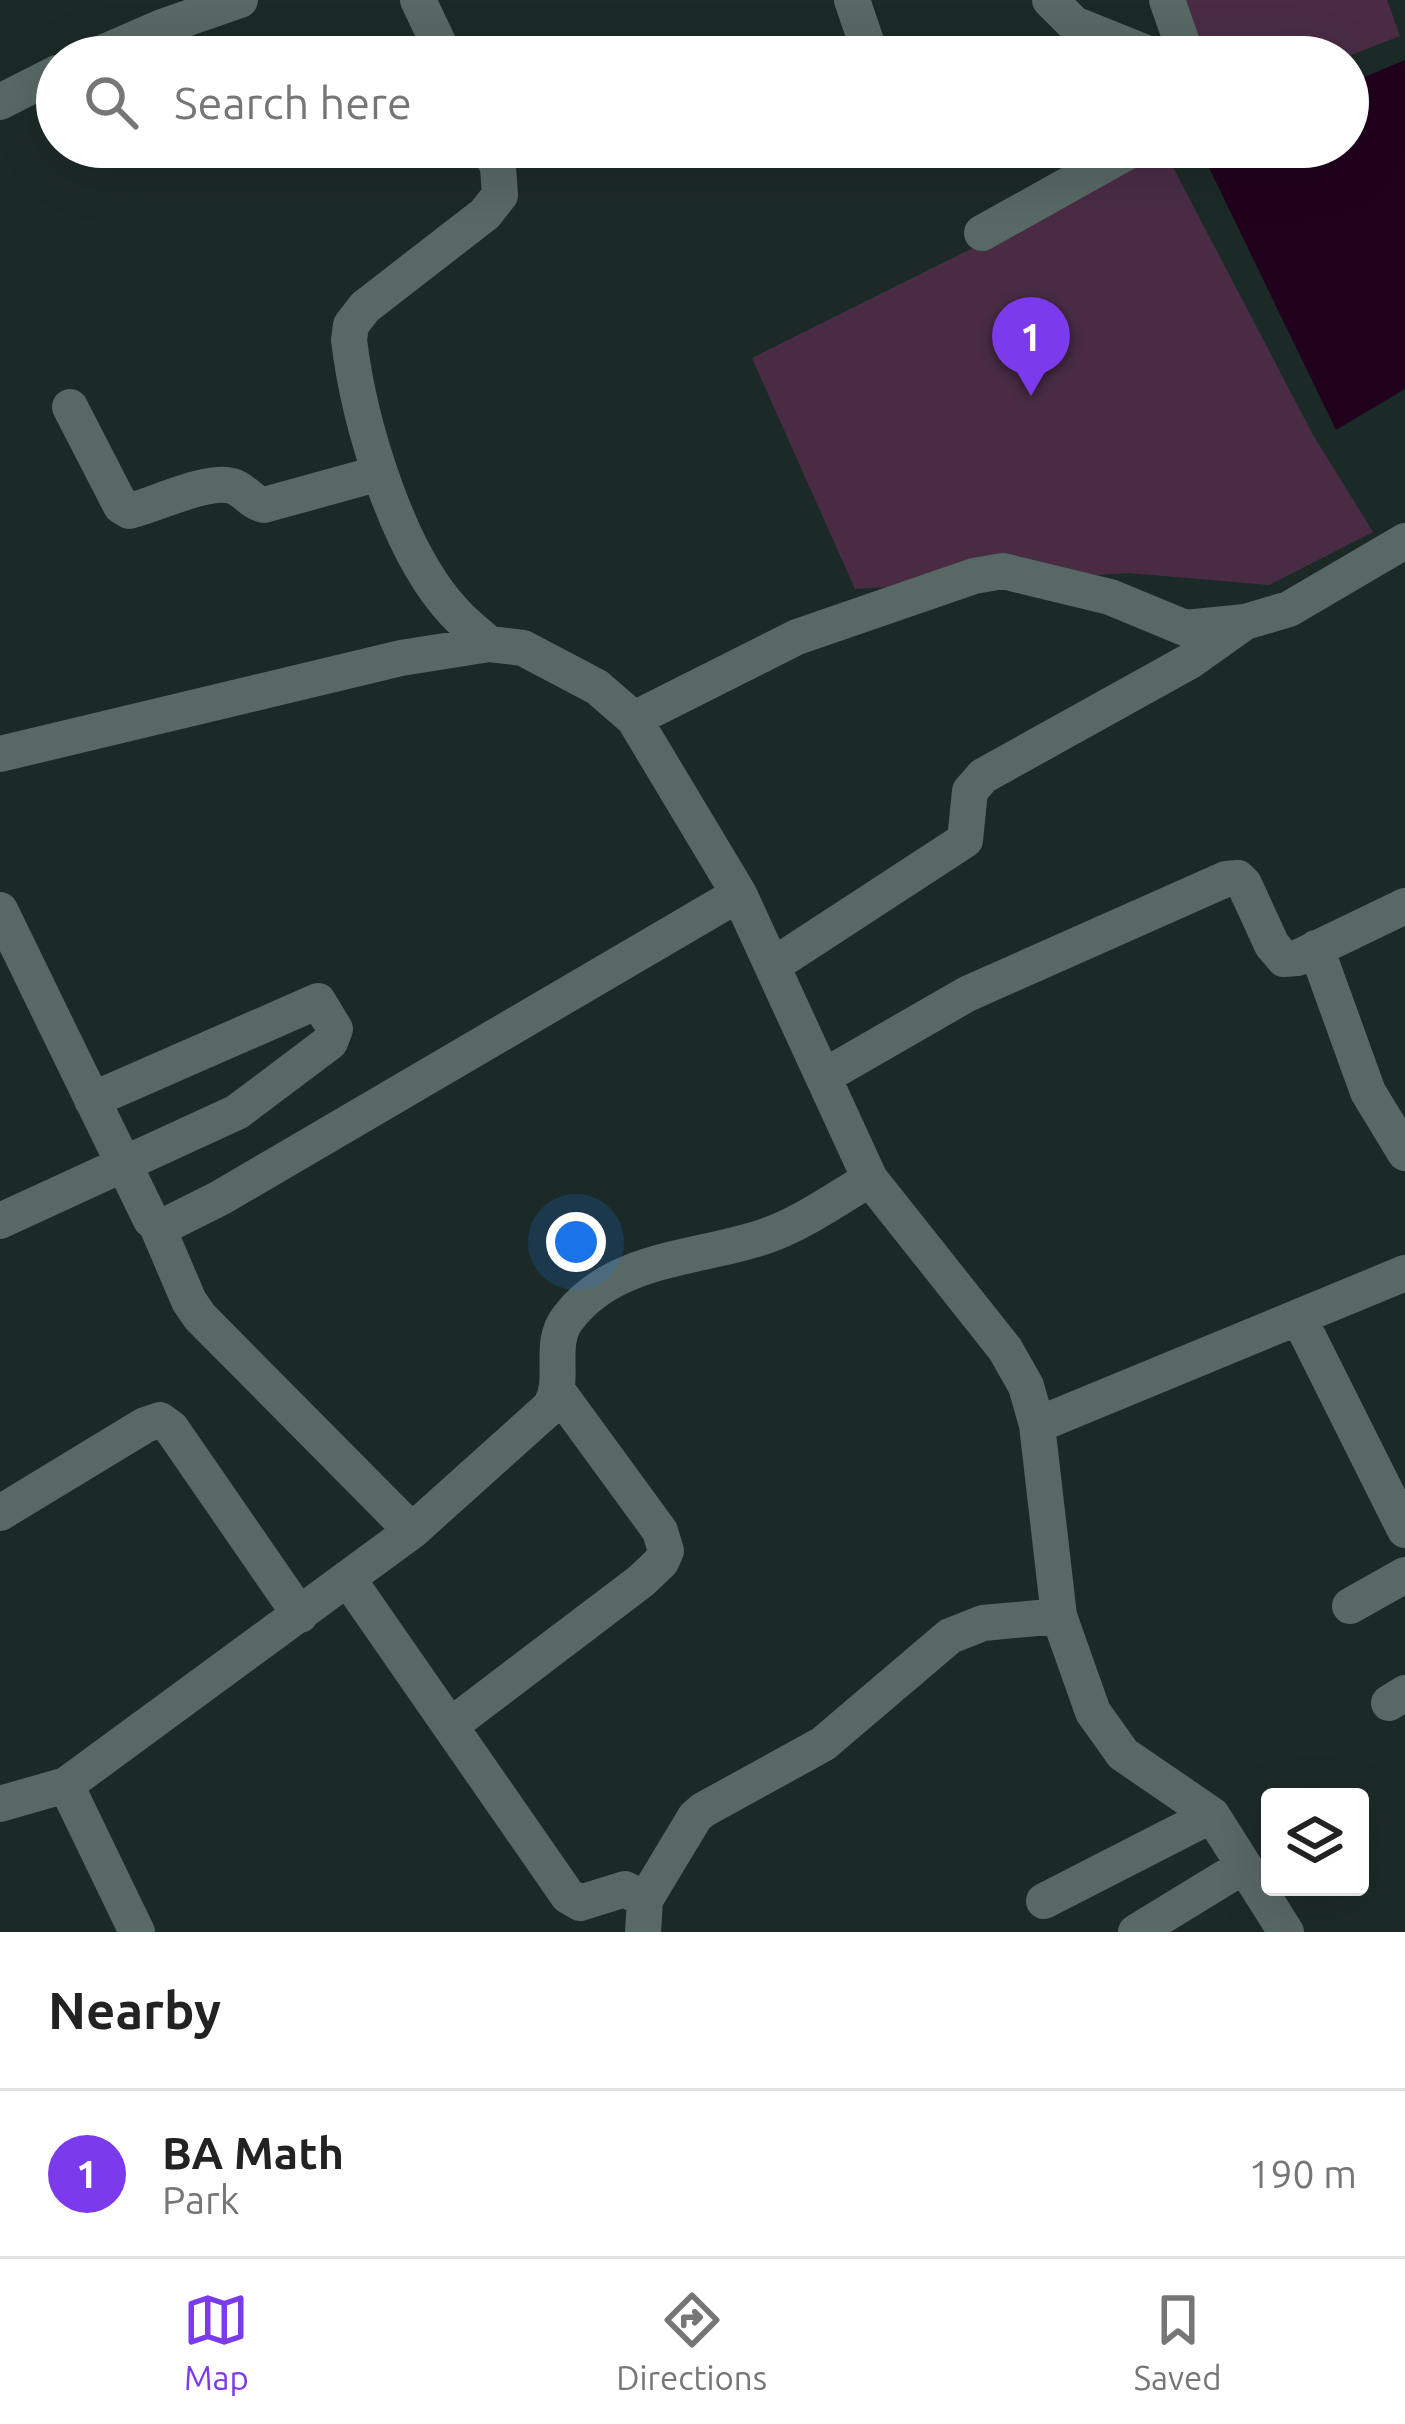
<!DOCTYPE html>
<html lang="en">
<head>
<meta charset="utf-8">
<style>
  :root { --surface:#fff; --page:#f2f2f2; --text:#222; --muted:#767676; --line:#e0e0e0; --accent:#7c3aed }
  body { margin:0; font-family:Ubuntu,sans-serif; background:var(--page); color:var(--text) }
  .controls { position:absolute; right:36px; bottom:36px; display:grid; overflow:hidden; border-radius:12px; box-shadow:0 12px 48px #0002 }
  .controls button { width:108px; height:108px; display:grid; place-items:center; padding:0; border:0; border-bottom:3px solid var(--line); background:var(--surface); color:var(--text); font:60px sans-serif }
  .you { position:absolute; left:576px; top:1242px; width:42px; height:42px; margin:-30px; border:9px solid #fff; border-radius:50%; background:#1a73e8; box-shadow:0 0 0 18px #1a73e833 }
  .badge { display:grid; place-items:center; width:78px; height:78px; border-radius:50%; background:var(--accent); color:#fff; font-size:39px; font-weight:700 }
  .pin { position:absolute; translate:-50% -99px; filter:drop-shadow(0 3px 6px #0008) }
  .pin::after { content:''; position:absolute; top:63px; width:42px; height:36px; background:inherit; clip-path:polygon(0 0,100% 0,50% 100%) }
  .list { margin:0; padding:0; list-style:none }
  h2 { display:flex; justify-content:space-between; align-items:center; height:156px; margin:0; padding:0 48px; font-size:51px }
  h2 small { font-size:39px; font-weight:400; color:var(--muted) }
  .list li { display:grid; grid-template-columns:78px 1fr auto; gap:36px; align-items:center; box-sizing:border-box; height:168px; padding:0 48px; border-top:3px solid var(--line) }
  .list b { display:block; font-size:45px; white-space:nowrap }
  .list p { margin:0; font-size:39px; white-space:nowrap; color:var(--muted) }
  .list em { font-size:39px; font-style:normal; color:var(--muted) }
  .icon { flex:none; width:66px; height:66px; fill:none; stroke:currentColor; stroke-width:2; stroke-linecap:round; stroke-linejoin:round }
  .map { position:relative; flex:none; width:1405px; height:1932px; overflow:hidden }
  .search { position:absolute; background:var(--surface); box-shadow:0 12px 48px #0002; left:36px; right:36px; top:36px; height:132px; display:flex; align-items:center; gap:30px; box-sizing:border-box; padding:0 42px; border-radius:66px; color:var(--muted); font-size:45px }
  .sheet { height:324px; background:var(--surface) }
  nav { display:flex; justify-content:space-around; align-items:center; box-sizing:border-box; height:168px; border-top:3px solid var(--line); background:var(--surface); font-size:33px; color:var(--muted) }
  nav a { display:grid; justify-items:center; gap:6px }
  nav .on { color:var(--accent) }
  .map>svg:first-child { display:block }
  .green { fill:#492c44 }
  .water { fill:#21021d }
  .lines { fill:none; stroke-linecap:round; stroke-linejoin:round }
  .street { stroke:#586864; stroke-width:36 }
</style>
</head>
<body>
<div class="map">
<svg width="1405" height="1932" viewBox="0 0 1405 1932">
  <rect width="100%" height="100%" fill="#1c2a27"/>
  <path class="green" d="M 1169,0 L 1387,0 L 1400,36 L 1346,57 L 1192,57 Z
    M 1165,152 L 1313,435 L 1373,532 L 1269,585 L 1129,573 L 855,589 L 752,358 Z"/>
  <path class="water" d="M 1405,60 L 1405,389 L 1336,430 L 1199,147 L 1348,147 L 1348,84 Z"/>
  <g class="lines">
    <path class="street" d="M 418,0 L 445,57
      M 852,0 L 870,53
      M 1050,0 L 1074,24 L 1156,57
      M 1167,0 L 1187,57
      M 93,57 L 162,27 L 240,0
      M 0,102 L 57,73
      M 488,147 L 498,167 L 500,195 L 485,214 L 365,307 L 351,325 L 349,340 C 359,422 397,552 455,613 C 465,624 478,634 489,644
      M 982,233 L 1136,147
      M 70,407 L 121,506 L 129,511 C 155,505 207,479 232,486 C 244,489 250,502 264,505 L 380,473
      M 634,719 L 797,637 L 974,576 L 1003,571 L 1110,597 L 1185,628 L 1245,622 L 1289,609 L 1405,541
      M 0,754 L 401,658 L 489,644 L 523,648 L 597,687 L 634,719 L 739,894 L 870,1179 L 1005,1349 L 1026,1386 L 1037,1425 L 1059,1616 L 1093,1712 L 1123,1754 L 1212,1815 L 1286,1932
      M 0,910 L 151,1220 L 162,1227 L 220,1198 L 739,894
      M 1316,948 L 1368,1092 L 1405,1153
      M 772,966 L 965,840 L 970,791 L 983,776 L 1190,661 L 1242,624
      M 823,1077 L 967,994 L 1226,879 L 1238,878 L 1244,884 L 1272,945 L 1284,959 L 1297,958 L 1405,906
      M 0,1221 L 237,1112 L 330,1042 L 335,1029 L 318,1001 L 92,1100
      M 157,1226 L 189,1301 L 200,1317 L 412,1531
      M 1299,1318 L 1405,1530
      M 1037,1425 L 1405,1273
      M 0,1513 L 145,1425 L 160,1420 L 171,1428 L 300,1615
      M 348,1579 L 568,1896 L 580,1903 L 625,1889 L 645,1900
      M 1350,1606 L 1405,1575
      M 1389,1703 L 1405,1693
      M 450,1726 L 641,1581 L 661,1562 L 666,1551 L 660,1531 L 557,1390
      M 66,1785 L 137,1932
      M 0,1804 L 66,1785 L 412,1531 L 550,1407 C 567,1379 547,1345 568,1318 C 614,1257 697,1259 763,1237 C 800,1225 836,1199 870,1179
      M 1044,1901 L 1212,1815
      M 643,1932 L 645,1900 L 695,1817 L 703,1810 L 823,1744 L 950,1636 L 983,1623 L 1059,1616
      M 1136,1932 L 1244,1866"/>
  </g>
</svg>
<div class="controls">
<button><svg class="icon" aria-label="layers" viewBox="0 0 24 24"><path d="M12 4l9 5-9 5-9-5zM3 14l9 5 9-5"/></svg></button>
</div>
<div class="you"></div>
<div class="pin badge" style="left:1031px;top:396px">1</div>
<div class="search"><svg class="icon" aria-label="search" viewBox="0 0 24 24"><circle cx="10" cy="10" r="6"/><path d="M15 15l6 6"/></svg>Search here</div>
</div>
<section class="sheet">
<h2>Nearby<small></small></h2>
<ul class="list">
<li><span class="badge">1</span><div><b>BA Math</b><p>Park</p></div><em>190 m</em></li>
</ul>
</section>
<nav>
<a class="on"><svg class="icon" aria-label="map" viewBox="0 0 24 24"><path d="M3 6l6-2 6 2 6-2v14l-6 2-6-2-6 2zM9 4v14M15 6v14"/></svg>Map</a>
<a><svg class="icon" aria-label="directions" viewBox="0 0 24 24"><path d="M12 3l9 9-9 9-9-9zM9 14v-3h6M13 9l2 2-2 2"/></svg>Directions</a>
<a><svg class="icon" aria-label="saved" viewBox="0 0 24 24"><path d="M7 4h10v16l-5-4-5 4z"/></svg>Saved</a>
</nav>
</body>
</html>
